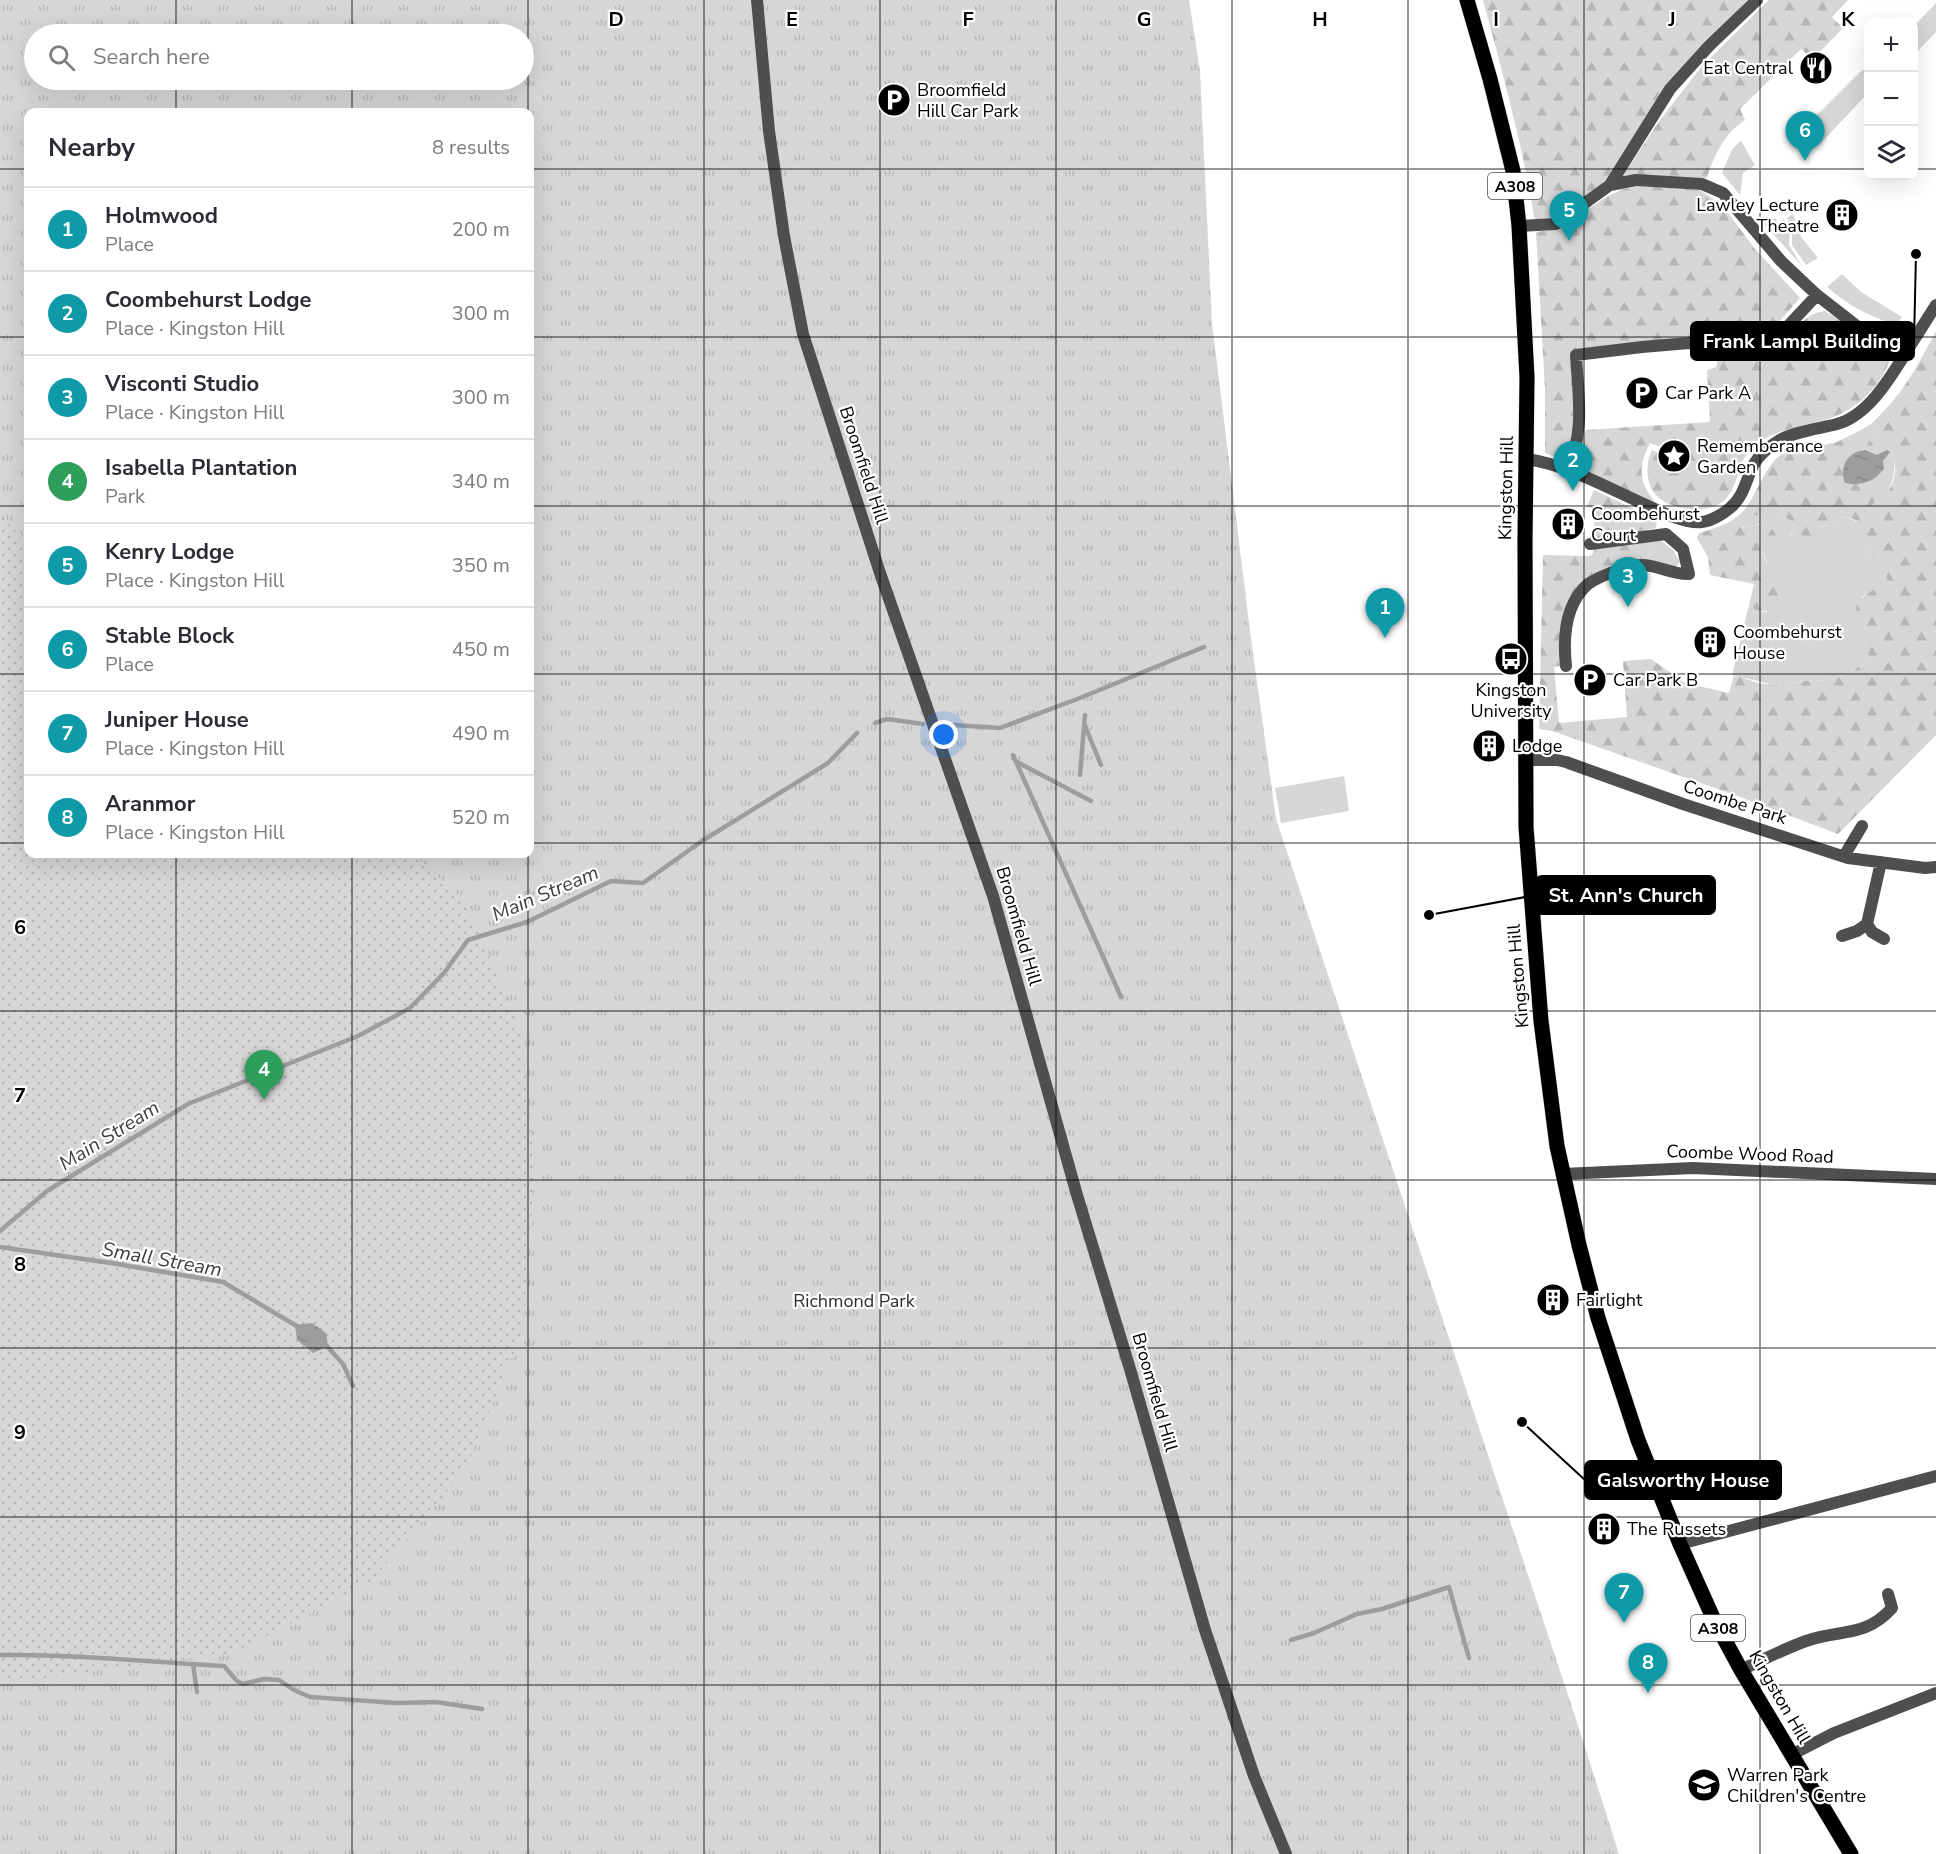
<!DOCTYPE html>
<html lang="en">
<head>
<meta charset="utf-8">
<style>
  :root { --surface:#fff; --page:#f7f7f7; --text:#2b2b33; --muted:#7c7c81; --line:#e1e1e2; --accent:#b45309 }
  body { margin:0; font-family:"Nunito Sans",sans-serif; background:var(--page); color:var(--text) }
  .controls { position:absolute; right:18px; top:18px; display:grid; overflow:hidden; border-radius:12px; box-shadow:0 6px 24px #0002 }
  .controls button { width:54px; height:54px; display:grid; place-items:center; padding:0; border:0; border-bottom:2px solid var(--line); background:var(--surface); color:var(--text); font:30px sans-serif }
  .you { position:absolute; left:944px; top:735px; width:21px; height:21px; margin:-15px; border:4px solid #fff; border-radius:50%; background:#1a73e8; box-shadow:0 0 0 9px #1a73e833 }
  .badge { display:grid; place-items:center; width:39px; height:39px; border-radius:50%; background:var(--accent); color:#fff; font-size:20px; font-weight:700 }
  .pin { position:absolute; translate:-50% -50px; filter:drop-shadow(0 2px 3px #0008) }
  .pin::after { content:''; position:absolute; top:32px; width:21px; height:18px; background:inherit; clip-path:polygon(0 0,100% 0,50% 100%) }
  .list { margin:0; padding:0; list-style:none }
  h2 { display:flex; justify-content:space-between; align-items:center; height:78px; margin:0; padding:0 24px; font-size:26px }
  h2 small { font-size:20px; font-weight:400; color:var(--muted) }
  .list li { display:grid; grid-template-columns:39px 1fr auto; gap:18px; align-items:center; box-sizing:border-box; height:84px; padding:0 24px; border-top:2px solid var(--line) }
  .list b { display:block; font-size:22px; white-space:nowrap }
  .list p { margin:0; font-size:20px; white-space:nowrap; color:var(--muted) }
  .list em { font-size:20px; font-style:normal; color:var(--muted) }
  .icon { flex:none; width:33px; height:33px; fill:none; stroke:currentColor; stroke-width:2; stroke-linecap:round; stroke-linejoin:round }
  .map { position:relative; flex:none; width:1936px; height:1854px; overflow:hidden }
  .search { position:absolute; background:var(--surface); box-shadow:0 6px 24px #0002; left:24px; top:24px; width:510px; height:66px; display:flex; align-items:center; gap:15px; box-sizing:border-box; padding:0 21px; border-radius:33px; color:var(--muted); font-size:22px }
  .panel { position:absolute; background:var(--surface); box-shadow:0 6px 24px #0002; left:24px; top:108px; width:510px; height:750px; border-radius:12px }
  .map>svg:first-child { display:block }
  .grass { fill:#d6d6d6 }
  .forest { fill:url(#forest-firs) }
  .park { fill:url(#park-tufts); fill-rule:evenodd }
  .garden { fill:url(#garden-dots) }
  .water { fill:url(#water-ripples) }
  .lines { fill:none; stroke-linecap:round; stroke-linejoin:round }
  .stream { stroke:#9d9d9d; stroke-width:4.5 }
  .primary-casing { stroke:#dbdbdb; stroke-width:16 }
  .street { stroke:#4f4f4f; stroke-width:12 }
  .primary { stroke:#000; stroke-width:15 }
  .grid { fill:none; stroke:#000; stroke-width:1.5; stroke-opacity:0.55 }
  .labels { text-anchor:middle; stroke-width:4.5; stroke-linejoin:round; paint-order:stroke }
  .shield { fill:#fff; stroke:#4c4c4c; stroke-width:1.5 }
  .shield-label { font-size:16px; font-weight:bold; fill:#000 }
  .poi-label { font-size:18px; fill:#000; stroke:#fff; text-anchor:start }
  .street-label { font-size:18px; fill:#000; stroke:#fff }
  .park-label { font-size:18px; fill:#2d2d2d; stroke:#fff }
  .water-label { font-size:20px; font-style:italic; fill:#3e3e3e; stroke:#fff }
  .grid-label { font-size:20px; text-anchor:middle; font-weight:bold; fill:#000; stroke:#fff; stroke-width:4.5; stroke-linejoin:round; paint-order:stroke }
  .leader { fill:none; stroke:#000; stroke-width:2 }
  .callout-dot { fill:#000; stroke:#fff; stroke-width:2 }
  .callout { fill:#000; stroke:#000; stroke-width:2 }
  .callout-label { font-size:20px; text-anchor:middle; font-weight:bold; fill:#fff }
</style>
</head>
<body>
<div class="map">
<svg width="1936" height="1854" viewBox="0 0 1936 1854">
  <defs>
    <pattern id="forest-firs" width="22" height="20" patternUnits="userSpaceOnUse" patternTransform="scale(1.5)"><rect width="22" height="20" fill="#d6d6d6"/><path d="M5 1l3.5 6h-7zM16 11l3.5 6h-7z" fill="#b6b6b6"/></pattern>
    <pattern id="park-tufts" width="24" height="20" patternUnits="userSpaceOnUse" patternTransform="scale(1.5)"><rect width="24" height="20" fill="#d6d6d6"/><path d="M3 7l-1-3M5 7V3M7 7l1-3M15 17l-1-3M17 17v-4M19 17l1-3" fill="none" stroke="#b6b6b6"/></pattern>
    <pattern id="garden-dots" width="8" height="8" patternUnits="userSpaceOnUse" patternTransform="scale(1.5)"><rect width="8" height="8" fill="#d6d6d6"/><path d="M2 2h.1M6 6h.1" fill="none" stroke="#b6b6b6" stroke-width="1.8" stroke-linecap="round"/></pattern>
    <pattern id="water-ripples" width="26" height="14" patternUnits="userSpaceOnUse" patternTransform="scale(1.5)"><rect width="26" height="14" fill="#9d9d9d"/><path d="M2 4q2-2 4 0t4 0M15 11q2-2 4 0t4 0" fill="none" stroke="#858585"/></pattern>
  </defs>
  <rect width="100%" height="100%" fill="#fff"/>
  <path class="grass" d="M 1936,3 L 1936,32 L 1914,55 L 1914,26 Z
    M 1868,66 L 1868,93 L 1820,144 L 1806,126 L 1859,73 Z
    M 1741,141 L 1755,165 L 1743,173 L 1740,195 L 1722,173 L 1732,149 Z
    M 1793,214 L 1801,237 L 1818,258 L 1806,265 L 1792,245 L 1792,229 L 1787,218 Z
    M 1775,218 L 1778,223 L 1784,219 L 1790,231 L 1789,245 L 1802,266 L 1764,224 Z
    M 1842,274 L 1861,292 L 1902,317 L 1898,322 L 1900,326 C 1874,319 1847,305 1827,287 Z
    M 1871,424 C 1877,434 1887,444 1892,454 C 1903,478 1873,522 1862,545 L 1876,563 L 1886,570 L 1888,582 L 1862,597 L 1857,634 L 1865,637 L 1869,658 L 1851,673 L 1824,681 L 1814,680 L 1774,685 L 1732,675 L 1749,605 L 1760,612 L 1767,612 L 1767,562 L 1760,549 L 1772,541 L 1761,523 L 1747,528 L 1738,526 C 1743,523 1750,518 1755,515 C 1767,510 1785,517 1795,523 L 1794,529 L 1790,536 L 1816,539 L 1819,525 L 1831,526 L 1844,516 L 1856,521 L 1867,514 L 1883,480 L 1877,451 L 1861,430 Z
    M 1660,540 L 1673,550 L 1680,562 L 1676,567 L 1644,563 L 1651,552 L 1649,542 Z
    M 1344,776 L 1349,811 L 1281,823 L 1275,788 Z"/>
  <path class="forest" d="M 1483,0 L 1748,0 L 1706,43 L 1608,179 L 1555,219 L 1535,222 C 1523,147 1503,74 1483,0 Z
    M 1769,0 L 1848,0 L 1832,17 L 1843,28 L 1813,59 L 1801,49 L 1740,109 L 1745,120 C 1724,134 1714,155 1707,178 C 1679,179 1650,172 1622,177 L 1660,120 L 1702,66 Z
    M 1642,186 L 1700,190 L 1716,201 L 1729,214 L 1755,249 L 1800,298 L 1770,332 L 1749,342 L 1689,337 L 1575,350 L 1577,424 L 1562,460 L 1545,453 L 1545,389 L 1536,232 L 1558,229 L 1570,222 L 1606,197 L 1623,189 Z
    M 1825,311 L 1849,326 L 1863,337 L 1882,345 L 1889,362 C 1878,391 1852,413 1822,421 C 1803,426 1779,429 1761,441 C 1754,446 1746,453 1743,461 C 1736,476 1735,495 1719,504 C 1702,515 1663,509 1652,490 C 1646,479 1646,461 1652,450 L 1665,455 C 1667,462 1669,464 1676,464 C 1680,459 1680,454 1679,448 L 1674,446 L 1670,450 L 1650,443 C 1638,467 1638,482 1656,503 L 1656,505 L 1572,468 L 1580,451 L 1585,430 L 1710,422 L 1707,370 L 1716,367 L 1718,358 C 1733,356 1750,361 1765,354 C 1790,344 1796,315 1825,311 Z
    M 1936,331 L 1936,735 L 1838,834 L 1732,794 L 1552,731 L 1539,729 L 1543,555 L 1589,556 L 1593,554 L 1595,510 L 1587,506 L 1594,490 L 1657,520 L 1656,528 L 1647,530 L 1651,552 L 1644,563 L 1582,585 L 1561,666 L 1554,667 L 1559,723 L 1627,717 L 1623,661 L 1651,659 L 1685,683 L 1729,693 L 1734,675 L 1758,683 L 1774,685 L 1814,680 L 1824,681 L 1851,673 L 1869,658 L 1865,638 L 1857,634 L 1852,626 C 1856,596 1864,596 1887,582 L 1886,570 L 1876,563 L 1862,545 C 1864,537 1866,530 1869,522 C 1880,501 1904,481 1892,455 C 1887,444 1877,434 1871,424 C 1903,394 1916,369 1936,331 Z
    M 1861,430 C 1868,438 1886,459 1886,470 C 1886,484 1870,511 1861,522 L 1844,516 L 1831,526 L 1819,525 L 1819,532 L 1813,543 C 1803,547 1796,548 1789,539 L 1794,529 L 1795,523 C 1782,515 1770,513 1755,515 L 1748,524 L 1744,523 L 1739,526 C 1746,531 1757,523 1767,523 L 1776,534 L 1772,541 L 1760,549 L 1776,582 L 1780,599 C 1771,612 1761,616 1749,605 L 1754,584 L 1710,575 L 1708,557 L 1697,538 L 1699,533 C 1716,528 1737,522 1747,506 C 1759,489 1764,469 1780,455 L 1837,442 Z"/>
  <path class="park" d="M 0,0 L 1189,0 L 1200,71 L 1212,323 L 1251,639 L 1276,819 L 1575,1716 L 1619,1854 L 0,1854 ZM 34,34 L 524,34 L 524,80 L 34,80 ZM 28,112 L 530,112 L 530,854 L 28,854 Z"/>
  <path class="garden" d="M 0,514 L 28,545 L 28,854 L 414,854 L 464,901 L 487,951 L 522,1035 L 535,1165 L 523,1331 L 465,1470 L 371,1582 L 233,1653 L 23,1681 L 0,1678 Z"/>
  <path class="water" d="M 1865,450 L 1877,455 L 1887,450 L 1890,452 L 1883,461 L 1884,468 C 1875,482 1861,486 1845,483 C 1839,467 1847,452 1865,450 Z
    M 312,1323 L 326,1333 L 328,1346 L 313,1353 L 297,1340 L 295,1325 Z"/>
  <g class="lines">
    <path class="stream" d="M 875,723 L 887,719 L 923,724
      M 954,725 L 1000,728 L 1080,698 L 1204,647
      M 1085,726 L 1101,765
      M 1013,755 L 1121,997
      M 1017,762 L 1091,801
      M 1080,775 L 1085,715
      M 0,1231 L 47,1191 L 188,1104 L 358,1036 L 410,1008 L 444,973 L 468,940 L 527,922 L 611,881 L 643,883 L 702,841 L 828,763 L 857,733
      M 0,1247 L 111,1263 L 223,1282 L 300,1328
      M 325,1344 L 343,1364 L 353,1386
      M 1291,1640 L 1314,1633 L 1357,1614 L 1382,1609 L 1449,1587 L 1469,1658
      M 0,1655 C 75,1654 149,1662 224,1666 L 237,1681 L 243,1684 L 264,1679 L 279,1680 L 294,1690 L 310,1697 L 397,1703 L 436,1702 L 482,1709
      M 193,1664 L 197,1692"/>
    <g class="primary-casing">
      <path id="primary" d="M 1467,0 L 1490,79 L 1513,171 L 1519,226 L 1527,377 L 1525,540 L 1526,827 L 1541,1021 L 1557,1146 L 1579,1245 L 1598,1318 L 1638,1440 L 1680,1544 L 1714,1620 L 1741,1670 L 1851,1854"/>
    </g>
    <path class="street" d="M 757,0 L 769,131 L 784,236 L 803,334 L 880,573 L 993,896 L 1077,1195 L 1130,1369 L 1205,1630 L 1254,1776 L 1286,1854
      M 1610,185 L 1670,89 L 1709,46 L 1757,0
      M 1519,226 L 1556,224 L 1610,185 L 1636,180 L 1702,184 L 1723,193 L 1781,261 L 1817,295 L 1867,334 L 1893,339 L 1910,346 C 1893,373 1870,415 1837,424 C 1822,428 1792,432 1780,440 C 1770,446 1760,454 1754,464 C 1746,479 1744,497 1730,508 C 1723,514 1711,521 1702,522 C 1685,524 1661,512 1646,505 C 1608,488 1568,465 1527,459
      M 1910,346 L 1936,305
      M 1566,470 C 1586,435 1578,394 1576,355 L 1642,347 L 1689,343 L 1748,350 L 1764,347 L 1775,340 L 1817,295
      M 1566,666 C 1563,638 1565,604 1588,584 C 1595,579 1605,575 1613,572 C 1623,569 1634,565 1644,565 C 1660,566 1673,575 1689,574 L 1683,549 L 1666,534 L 1590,544
      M 1526,760 L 1557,760 L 1566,762 L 1683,804 L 1848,858 L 1925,868 L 1936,867
      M 1844,856 L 1862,826
      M 1867,924 L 1872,932 L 1884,939
      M 1842,936 L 1857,931 L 1867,924 L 1881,862
      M 1563,1174 L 1693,1168 L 1936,1179
      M 1680,1544 L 1936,1476
      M 1741,1670 C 1762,1660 1784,1649 1806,1641 C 1840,1629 1865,1638 1892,1608 L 1888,1594
      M 1791,1755 L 1834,1733 L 1936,1693"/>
    <use href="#primary" class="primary"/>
  </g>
  <path class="grid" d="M 176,0 L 176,34M 352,0 L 352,34M 528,0 L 528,112M 704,0 L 704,1854M 880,0 L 880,1854M 1056,0 L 1056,1854M 1232,0 L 1232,1854M 1408,0 L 1408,1854M 1584,0 L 1584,1854M 1760,0 L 1760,1854M 176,80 L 176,112M 352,80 L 352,112M 0,169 L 28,169M 530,169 L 1868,169M 1914,169 L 1936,169M 0,337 L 28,337M 530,337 L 1936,337M 0,506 L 28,506M 530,506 L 1936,506M 0,674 L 28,674M 530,674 L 1936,674M 0,843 L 28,843M 530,843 L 1936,843M 176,854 L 176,1854M 352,854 L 352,1854M 528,854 L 528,1854M 0,1011 L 1936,1011M 0,1180 L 1936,1180M 0,1348 L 1936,1348M 0,1517 L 1936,1517M 0,1685 L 1936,1685"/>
  <defs>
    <g id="restaurant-disc" transform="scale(1.725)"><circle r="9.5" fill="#000" stroke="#fff"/><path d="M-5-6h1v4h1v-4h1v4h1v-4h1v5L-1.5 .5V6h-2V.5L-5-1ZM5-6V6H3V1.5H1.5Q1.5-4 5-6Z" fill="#fff"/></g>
    <g id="parking-disc" transform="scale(1.725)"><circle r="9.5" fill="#000" stroke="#fff"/><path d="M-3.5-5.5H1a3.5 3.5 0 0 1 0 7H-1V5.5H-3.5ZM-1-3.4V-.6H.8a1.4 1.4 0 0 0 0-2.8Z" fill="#fff"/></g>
    <g id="building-disc" transform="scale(1.725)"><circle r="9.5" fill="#000" stroke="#fff"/><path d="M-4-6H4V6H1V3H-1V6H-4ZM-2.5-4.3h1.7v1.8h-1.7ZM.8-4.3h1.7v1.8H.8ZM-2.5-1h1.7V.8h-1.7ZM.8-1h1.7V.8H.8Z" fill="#fff"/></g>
    <g id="sight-disc" transform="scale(1.725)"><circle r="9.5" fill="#000" stroke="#fff"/><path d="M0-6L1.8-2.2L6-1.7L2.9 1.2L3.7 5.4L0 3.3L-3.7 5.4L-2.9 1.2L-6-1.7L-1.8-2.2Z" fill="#fff"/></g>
    <g id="bus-disc" transform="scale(1.725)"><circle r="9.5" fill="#000" stroke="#fff"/><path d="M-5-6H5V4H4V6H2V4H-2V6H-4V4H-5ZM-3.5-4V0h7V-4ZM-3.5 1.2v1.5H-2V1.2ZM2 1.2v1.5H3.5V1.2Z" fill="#fff"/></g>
    <g id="school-disc" transform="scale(1.725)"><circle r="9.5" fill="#000" stroke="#fff"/><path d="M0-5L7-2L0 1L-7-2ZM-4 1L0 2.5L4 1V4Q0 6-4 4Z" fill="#fff"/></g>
  </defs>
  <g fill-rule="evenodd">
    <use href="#restaurant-disc" x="1816" y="68"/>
    <use href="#parking-disc" x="894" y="100"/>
    <use href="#building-disc" x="1842" y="215"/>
    <use href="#parking-disc" x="1642" y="393"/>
    <use href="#sight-disc" x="1674" y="456"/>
    <use href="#building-disc" x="1568" y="524"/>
    <use href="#building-disc" x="1710" y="642"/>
    <use href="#bus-disc" x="1511" y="659"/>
    <use href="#parking-disc" x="1590" y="680"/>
    <use href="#building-disc" x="1489" y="746"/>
    <use href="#building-disc" x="1553" y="1300"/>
    <use href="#building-disc" x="1604" y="1529"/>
    <use href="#school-disc" x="1704" y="1785"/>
  </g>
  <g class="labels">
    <g class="shield">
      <rect x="1488" y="173" width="54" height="26" rx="4.5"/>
      <rect x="1691" y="1615" width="54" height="26" rx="4.5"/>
    </g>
    <g class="shield-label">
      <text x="1515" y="192">A308</text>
      <text x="1718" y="1634">A308</text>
    </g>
    <g class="poi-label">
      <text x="1793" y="74" text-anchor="end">Eat Central</text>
      <text x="917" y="96">Broomfield<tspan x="917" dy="21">Hill Car Park</tspan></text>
      <text x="1819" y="211" text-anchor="end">Lawley Lecture<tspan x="1819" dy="21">Theatre</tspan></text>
      <text x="1665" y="399">Car Park A</text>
      <text x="1697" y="452">Rememberance<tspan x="1697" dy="21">Garden</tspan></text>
      <text x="1591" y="520">Coombehurst<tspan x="1591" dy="21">Court</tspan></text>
      <text x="1733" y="638">Coombehurst<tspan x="1733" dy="21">House</tspan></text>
      <text x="1613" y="686">Car Park B</text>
      <text x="1511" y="696" text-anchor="middle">Kingston<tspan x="1511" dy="21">University</tspan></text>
      <text x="1512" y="752">Lodge</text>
      <text x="1576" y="1306">Fairlight</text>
      <text x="1627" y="1535">The Russets</text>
      <text x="1727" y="1781">Warren Park<tspan x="1727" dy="21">Children's Centre</tspan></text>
    </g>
    <g class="street-label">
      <text transform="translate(864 465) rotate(72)" y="6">Broomfield Hill</text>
      <text transform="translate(1506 488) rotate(-89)" y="6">Kingston Hill</text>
      <text transform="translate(1735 802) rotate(18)" y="6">Coombe Park</text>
      <text transform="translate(1019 926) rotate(74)" y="6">Broomfield Hill</text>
      <text transform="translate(1518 976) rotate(-95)" y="6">Kingston Hill</text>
      <text transform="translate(1750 1154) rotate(2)" y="6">Coombe Wood Road</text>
      <text transform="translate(1155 1392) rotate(74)" y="6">Broomfield Hill</text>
      <text transform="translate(1780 1697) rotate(60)" y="6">Kingston Hill</text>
    </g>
    <g class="park-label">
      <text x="854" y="1307">Richmond Park</text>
    </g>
    <g class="water-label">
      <text transform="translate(545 893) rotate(-23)" y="7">Main Stream</text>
      <text transform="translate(109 1135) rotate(-32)" y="7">Main Stream</text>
      <text transform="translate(162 1259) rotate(10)" y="7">Small Stream</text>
    </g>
  </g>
  <g class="grid-label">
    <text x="616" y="26">D</text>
    <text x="792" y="26">E</text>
    <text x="968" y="26">F</text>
    <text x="1144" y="26">G</text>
    <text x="1320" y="26">H</text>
    <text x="1496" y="26">I</text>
    <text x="1672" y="26">J</text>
    <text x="1848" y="26">K</text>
    <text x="20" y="934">6</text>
    <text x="20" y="1102">7</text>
    <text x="20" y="1271">8</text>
    <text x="20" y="1439">9</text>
  </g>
  <path class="leader" d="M1916 254L1914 341M1429 915L1536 895M1522 1422L1585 1480"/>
  <g class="callout-dot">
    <circle cx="1916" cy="254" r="6"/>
    <circle cx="1429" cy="915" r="6"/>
    <circle cx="1522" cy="1422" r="6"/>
  </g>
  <g class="callout">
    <rect x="1691" y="322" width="223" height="38" rx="6"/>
    <rect x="1536" y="876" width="179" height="38" rx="6"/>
    <rect x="1585" y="1461" width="196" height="38" rx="6"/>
  </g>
  <g class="callout-label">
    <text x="1802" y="348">Frank Lampl Building</text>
    <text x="1626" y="902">St. Ann's Church</text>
    <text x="1683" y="1487">Galsworthy House</text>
  </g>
</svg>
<div class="controls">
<button>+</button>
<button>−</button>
<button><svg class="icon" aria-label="layers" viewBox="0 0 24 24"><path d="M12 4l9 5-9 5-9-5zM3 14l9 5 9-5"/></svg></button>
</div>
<div class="you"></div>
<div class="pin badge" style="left:1385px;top:638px;background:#0f9aa8">1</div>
<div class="pin badge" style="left:1573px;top:491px;background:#0f9aa8">2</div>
<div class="pin badge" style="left:1628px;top:607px;background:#0f9aa8">3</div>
<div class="pin badge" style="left:264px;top:1100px;background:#2e9e5b">4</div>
<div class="pin badge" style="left:1569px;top:241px;background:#0f9aa8">5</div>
<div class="pin badge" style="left:1805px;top:161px;background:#0f9aa8">6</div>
<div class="pin badge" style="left:1624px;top:1623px;background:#0f9aa8">7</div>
<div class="pin badge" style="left:1648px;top:1693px;background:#0f9aa8">8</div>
<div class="search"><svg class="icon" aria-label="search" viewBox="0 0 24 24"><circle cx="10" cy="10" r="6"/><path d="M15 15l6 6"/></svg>Search here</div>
<section class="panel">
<h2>Nearby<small>8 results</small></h2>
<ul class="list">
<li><span class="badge" style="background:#0f9aa8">1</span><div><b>Holmwood</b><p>Place</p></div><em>200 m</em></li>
<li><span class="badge" style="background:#0f9aa8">2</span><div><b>Coombehurst Lodge</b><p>Place · Kingston Hill</p></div><em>300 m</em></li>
<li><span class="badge" style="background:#0f9aa8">3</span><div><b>Visconti Studio</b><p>Place · Kingston Hill</p></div><em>300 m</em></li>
<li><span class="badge" style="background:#2e9e5b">4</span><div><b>Isabella Plantation</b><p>Park</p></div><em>340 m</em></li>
<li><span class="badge" style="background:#0f9aa8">5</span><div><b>Kenry Lodge</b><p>Place · Kingston Hill</p></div><em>350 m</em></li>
<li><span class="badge" style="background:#0f9aa8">6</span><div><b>Stable Block</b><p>Place</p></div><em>450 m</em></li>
<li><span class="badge" style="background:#0f9aa8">7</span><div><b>Juniper House</b><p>Place · Kingston Hill</p></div><em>490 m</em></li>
<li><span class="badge" style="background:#0f9aa8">8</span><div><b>Aranmor</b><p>Place · Kingston Hill</p></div><em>520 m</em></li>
</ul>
</section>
</div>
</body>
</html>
